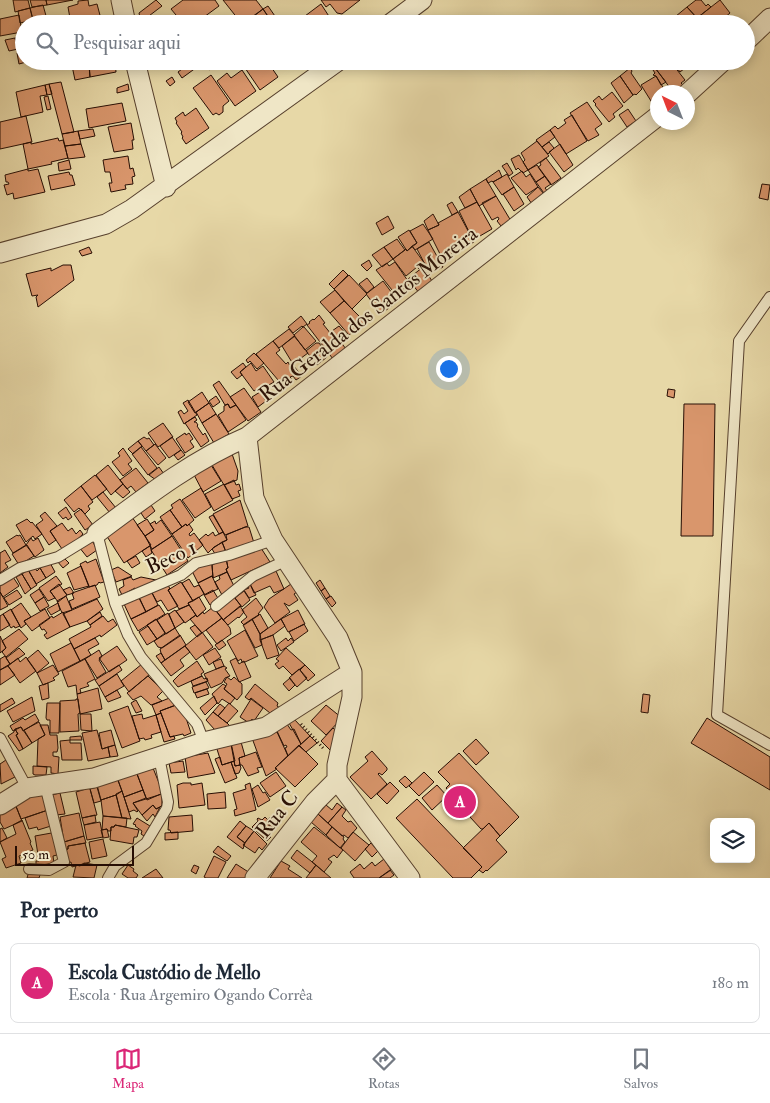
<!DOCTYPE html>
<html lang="pt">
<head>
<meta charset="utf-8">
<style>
  :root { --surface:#fff; --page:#f6f6f7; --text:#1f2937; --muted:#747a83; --line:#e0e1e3; --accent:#db2777 }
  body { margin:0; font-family:"IM FELL Double Pica",serif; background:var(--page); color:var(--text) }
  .controls { position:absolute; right:15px; bottom:15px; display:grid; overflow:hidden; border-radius:8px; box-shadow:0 2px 12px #0003 }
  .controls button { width:45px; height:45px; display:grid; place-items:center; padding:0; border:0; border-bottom:1px solid var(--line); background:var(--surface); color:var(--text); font:25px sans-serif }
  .compass { position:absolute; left:650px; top:85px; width:45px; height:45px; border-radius:50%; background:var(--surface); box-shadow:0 2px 12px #0003; rotate:318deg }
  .scale { position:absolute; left:15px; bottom:12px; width:119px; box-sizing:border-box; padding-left:5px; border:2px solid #270e04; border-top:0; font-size:14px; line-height:18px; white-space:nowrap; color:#270e04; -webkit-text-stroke:4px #efe6c6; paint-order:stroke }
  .you { position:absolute; left:448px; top:368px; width:18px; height:18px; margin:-12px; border:4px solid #fff; border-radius:50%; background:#1a73e8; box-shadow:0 0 0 8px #1a73e833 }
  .badge { display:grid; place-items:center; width:32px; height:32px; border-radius:50%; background:var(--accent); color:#fff; font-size:16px; font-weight:700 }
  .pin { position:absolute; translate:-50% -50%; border:2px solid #fff; box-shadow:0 1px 5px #0006 }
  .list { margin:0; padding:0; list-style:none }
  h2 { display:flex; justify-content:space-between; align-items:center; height:65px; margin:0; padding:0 20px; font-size:21px }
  h2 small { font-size:16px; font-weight:400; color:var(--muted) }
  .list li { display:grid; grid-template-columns:32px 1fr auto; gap:15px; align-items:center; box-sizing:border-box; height:80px; margin:0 10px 10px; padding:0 10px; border:1px solid var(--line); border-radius:8px }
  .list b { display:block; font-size:19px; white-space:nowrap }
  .list p { margin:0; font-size:16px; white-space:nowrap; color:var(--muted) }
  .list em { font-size:16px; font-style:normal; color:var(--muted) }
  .icon { flex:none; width:28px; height:28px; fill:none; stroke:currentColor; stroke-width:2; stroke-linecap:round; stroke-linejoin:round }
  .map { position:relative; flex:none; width:770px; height:878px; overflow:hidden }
  .search { position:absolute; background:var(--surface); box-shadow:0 2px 12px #0003; left:15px; right:15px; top:15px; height:55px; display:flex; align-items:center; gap:12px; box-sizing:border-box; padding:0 18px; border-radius:28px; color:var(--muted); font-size:19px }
  .sheet { height:155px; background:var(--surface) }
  nav { display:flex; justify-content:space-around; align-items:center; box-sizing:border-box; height:70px; border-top:1px solid var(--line); background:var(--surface); font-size:14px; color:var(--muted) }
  nav a { display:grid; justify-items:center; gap:2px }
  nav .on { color:var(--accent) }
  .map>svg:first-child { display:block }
  .building { fill:#d9966c; stroke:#270e04 }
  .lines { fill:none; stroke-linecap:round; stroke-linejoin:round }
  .lane-casing { stroke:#57402d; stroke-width:12 }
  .street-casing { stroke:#57402d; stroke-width:21 }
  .path { stroke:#270e04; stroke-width:3; stroke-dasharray:1 2.5; stroke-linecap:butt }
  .lane { stroke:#efe6c6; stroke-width:10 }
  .street { stroke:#efe6c6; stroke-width:19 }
  .labels { text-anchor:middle; stroke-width:4; stroke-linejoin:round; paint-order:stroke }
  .street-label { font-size:21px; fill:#270e04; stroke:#efe6c6 }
</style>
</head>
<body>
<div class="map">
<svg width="770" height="878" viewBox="0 0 770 878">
  <rect width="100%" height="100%" fill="#e7d8a7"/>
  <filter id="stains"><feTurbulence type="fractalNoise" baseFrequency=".004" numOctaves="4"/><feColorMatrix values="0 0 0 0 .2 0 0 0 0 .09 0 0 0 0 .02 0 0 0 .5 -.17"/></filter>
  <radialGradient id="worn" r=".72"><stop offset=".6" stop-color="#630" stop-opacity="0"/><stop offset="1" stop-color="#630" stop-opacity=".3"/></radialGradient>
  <path class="building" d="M 13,0 L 28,0 L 30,8 L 15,12 Z
    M 30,0 L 46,0 L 47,5 L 32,7 Z
    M 46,0 L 73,0 L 47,5 Z
    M 88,0 L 89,6 L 97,4 L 101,19 L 81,24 L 71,24 L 68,7 L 78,4 L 78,1 Z
    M 156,0 L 162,6 L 141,22 L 139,13 Z
    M 183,0 L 215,0 L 219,6 L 204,17 L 209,24 L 175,24 L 171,19 L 176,15 L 171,9 Z
    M 223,0 L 256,0 L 263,9 L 242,24 Z
    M 321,0 L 360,0 L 342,14 L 337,13 L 330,4 L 326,7 Z
    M 696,0 L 701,0 L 706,6 L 708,4 L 711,7 L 697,18 L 687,7 Z
    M 720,0 L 730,13 L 717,24 L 702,24 L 697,18 Z
    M 321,4 L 334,24 L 310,24 L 305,16 Z
    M 43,5 L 48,23 L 52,22 L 52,24 L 34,24 L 30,8 Z
    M 268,6 L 277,19 L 272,22 L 263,9 Z
    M 687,7 L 696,17 L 688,24 L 672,24 L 670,21 Z
    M 30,8 L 33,20 L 20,23 L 18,11 Z
    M 263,9 L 273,24 L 244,24 Z
    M 19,15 L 22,32 L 0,36 L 0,19 Z
    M 235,16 L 241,24 L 225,24 Z
    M 291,16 L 297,24 L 280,24 Z
    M 355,16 L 360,24 L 345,24 Z
    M 696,17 L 702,24 L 688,24 Z
    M 730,17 L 735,23 L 740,19 L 744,24 L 723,24 Z
    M 24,36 L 24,46 L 17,48 L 15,38 Z
    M 15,38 L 18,49 L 9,51 L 5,40 Z
    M 24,51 L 24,61 L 30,61 L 19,64 L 17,53 Z
    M 71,61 L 89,61 L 90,77 L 75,80 Z
    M 92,61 L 115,61 L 116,72 L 90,77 L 89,66 Z
    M 193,61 L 204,62 L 182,78 L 178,72 Z
    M 203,61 L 221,61 L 209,70 Z
    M 248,61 L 267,61 L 278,77 L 260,90 L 243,65 Z
    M 650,61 L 664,61 L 666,64 L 670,61 L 685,80 L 681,83 L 683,85 L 673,92 Z
    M 671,61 L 694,61 L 680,72 Z
    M 630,68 L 632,71 L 631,73 L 642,89 L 636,95 L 635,94 L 633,95 L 620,76 Z
    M 655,68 L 666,82 L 661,85 L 656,76 L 653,75 L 655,73 L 653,70 Z
    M 242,70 L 256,91 L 235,106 L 217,81 L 227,73 L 231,78 Z
    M 211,75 L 229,101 L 223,106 L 223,112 L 219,115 L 216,113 L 213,115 L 193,88 Z
    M 620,76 L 633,95 L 624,103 L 611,83 Z
    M 656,76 L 666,92 L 658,92 L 658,108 L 656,109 L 641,85 Z
    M 172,77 L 175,82 L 170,86 L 166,81 Z
    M 61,82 L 74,132 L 62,134 L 49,84 Z
    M 49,84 L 52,94 L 47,95 L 45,85 Z
    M 128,84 L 129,90 L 117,93 L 117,88 Z
    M 45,85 L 47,95 L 40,96 L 43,112 L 21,117 L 16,92 Z
    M 612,92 L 623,106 L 613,114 L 615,117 L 609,122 L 595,105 L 596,104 L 593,101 L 599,96 L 602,100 Z
    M 48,96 L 51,109 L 47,110 L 44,97 Z
    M 587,102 L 602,124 L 595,129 L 599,135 L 588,141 L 570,113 Z
    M 122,103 L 126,121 L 89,128 L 86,109 Z
    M 196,108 L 209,128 L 186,144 L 182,138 L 183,137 L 181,133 L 182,132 L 176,123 L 177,122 L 175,118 L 183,112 L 185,116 Z
    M 628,109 L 636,121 L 627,127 L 619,115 Z
    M 572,115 L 587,141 L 566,154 L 550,130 L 555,126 L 558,129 L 566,123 L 564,120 Z
    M 26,116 L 32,142 L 0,149 L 0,122 Z
    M 131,123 L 134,140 L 132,140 L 133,149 L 114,152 L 108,127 Z
    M 93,129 L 95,136 L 80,139 L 78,131 Z
    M 550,130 L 555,137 L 542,147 L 536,140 Z
    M 78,131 L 81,144 L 65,146 L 62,134 Z
    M 58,138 L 59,141 L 63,140 L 68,158 L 51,162 L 52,164 L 28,169 L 23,144 L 31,142 L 31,144 Z
    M 537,141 L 549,156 L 528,170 L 523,162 L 525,160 L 521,153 Z
    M 549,142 L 554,148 L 548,154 L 542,147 Z
    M 81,144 L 85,157 L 68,159 L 65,146 Z
    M 560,144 L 573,165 L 564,172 L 549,152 Z
    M 519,155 L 528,170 L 523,173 L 518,168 L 516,170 L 511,159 Z
    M 128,156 L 130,169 L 133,168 L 135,176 L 132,177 L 133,184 L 125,185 L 126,189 L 111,192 L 109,183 L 112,183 L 110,172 L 105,172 L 103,160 Z
    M 546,158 L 561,178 L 551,185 L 538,167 L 541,165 L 540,163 Z
    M 69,160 L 71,169 L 59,171 L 58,163 Z
    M 507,163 L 513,173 L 509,176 L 502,166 Z
    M 537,165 L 545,176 L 536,182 L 528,170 Z
    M 28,169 L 28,171 L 38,169 L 45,192 L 14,199 L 13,193 L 7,195 L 4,185 L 9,184 L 8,182 L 6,182 L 5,175 Z
    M 499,170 L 502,177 L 493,182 L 492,181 L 488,183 L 486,179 Z
    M 522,171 L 526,177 L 530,174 L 538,187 L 526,195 L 511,178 Z
    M 69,172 L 70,175 L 72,175 L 75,185 L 51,190 L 48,176 Z
    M 507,174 L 514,187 L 502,195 L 493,182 Z
    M 545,176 L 551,184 L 545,188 L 549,193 L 546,196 L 536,182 Z
    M 486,179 L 496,196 L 479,206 L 470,189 Z
    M 762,184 L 770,185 L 768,200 L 759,198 Z
    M 514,187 L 524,204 L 514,211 L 503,194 Z
    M 538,187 L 544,194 L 532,204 L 527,197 Z
    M 470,189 L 477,202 L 465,208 L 459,197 Z
    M 496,196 L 511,221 L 504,226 L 503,224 L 501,226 L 497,221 L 499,219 L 498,217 L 492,220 L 482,203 Z
    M 452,202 L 458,212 L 452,215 L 447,205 Z
    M 477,202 L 492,229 L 473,240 L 459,211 Z
    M 458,212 L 474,242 L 442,258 L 428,230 L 439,225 L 438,223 Z
    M 433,214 L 439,225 L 428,230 L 424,221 Z
    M 388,216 L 394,228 L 382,235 L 376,223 Z
    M 423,224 L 433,239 L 415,250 L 412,246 L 417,243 L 410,231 Z
    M 409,230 L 417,243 L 407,251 L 398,237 Z
    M 397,239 L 405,250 L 393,259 L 384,247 Z
    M 429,242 L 443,267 L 430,274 L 417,249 Z
    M 412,246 L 425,264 L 419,269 L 417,267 L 406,276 L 393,259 L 406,249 L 407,251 Z
    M 89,247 L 92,253 L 82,256 L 79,251 Z
    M 384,247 L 393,259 L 382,267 L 372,255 Z
    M 369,260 L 372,266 L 367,271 L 361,265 Z
    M 395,262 L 410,284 L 396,295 L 376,270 L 387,263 L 389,266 Z
    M 63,265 L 71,265 L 74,280 L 38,307 L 36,297 L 38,295 L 32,296 L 26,274 L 51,268 L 51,271 Z
    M 423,267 L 432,281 L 420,294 L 408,279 Z
    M 343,270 L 348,275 L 334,289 L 329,284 Z
    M 349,275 L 367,294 L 352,309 L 334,289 Z
    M 367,278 L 374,287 L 367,293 L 359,284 Z
    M 383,281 L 398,301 L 381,314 L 366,294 Z
    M 335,290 L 344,301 L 330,313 L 320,302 Z
    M 344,301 L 365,322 L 349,335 L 330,313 Z
    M 319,315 L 325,323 L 323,324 L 335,339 L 337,337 L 346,349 L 333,359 L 307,325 L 310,323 L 309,322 L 313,319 L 314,320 Z
    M 301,316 L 307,324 L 303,327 L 302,326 L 293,333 L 288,327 Z
    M 339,326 L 347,335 L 341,341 L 332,331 Z
    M 303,327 L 304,327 L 316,341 L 305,350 L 294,335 Z
    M 289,329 L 295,336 L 279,348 L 273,341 Z
    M 294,336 L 308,353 L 293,364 L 282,346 Z
    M 273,341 L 280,350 L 276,353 L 286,364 L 288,362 L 290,366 L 292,364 L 302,376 L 296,380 L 293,376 L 290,377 L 292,379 L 284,387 L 256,354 Z
    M 316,343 L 319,343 L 322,347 L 320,348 L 327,357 L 317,365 L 306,351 Z
    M 254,353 L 264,363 L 257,369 L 250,361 L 248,363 L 246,360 Z
    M 243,363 L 246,367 L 240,372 L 242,375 L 237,379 L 231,372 Z
    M 251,363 L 256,371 L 263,366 L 274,382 L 267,386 L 265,384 L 254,391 L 240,372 Z
    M 219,381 L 236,405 L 230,408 L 228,404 L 225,405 L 213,385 Z
    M 244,388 L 261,412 L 248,421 L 230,397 Z
    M 668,389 L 675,390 L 674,398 L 667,396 Z
    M 202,392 L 209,403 L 195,413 L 188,402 Z
    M 260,392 L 266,401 L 258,407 L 252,397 Z
    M 216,396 L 220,402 L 213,407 L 209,401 Z
    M 188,400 L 197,415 L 184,424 L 178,412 L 181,410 L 184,414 L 188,411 L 183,403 Z
    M 209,403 L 216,414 L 202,423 L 196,412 Z
    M 228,404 L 230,408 L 236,405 L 246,420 L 228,432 L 218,415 L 224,411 L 224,406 Z
    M 684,404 L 715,404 L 713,536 L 681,536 Z
    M 216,414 L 229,434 L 214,443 L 202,423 Z
    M 195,417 L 197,420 L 194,422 L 196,422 L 198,425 L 197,426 L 203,435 L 205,433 L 209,441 L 201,447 L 185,423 Z
    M 163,423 L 173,437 L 158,447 L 148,433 Z
    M 185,433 L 186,435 L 189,433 L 193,439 L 190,441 L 194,447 L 185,453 L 176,439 Z
    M 144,437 L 147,439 L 149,438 L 154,445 L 146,451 L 138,441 Z
    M 172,437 L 181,450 L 169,458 L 160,446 Z
    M 138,441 L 142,446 L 133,454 L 128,449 Z
    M 155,444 L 166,458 L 158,465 L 146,451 Z
    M 141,447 L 157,468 L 148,475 L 132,454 Z
    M 123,448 L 132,461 L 128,464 L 132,469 L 123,476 L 112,462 L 120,456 L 118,453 Z
    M 181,450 L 185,455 L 178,460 L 174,455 Z
    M 231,451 L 238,471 L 237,480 L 224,485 L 209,460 Z
    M 108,465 L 123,484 L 111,495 L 96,475 Z
    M 211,465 L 221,481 L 203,492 L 192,471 Z
    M 159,467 L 164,474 L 156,480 L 149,475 Z
    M 136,468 L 148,483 L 136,492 L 131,486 L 127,489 L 120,480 Z
    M 95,475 L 107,489 L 92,500 L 81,486 Z
    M 234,480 L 236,485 L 239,484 L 241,490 L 238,491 L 240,496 L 232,499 L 224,485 Z
    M 123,484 L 130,492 L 123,498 L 115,491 Z
    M 224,484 L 233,500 L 214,511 L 205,494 Z
    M 81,486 L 93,502 L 88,506 L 90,509 L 85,514 L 79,508 L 74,512 L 64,500 Z
    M 201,488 L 211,507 L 195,518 L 182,500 Z
    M 103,492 L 116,508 L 110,513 L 97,497 Z
    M 180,499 L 194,520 L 187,526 L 186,524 L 182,527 L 170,510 L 173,508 L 171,505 Z
    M 240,500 L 248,526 L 225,535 L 213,514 Z
    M 149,502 L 155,511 L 145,519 L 139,510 Z
    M 66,507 L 72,517 L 68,520 L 66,517 L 63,519 L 58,513 Z
    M 81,509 L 93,525 L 85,530 L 74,514 Z
    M 170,510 L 182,527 L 172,534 L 160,517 Z
    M 45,512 L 57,526 L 50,531 L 56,540 L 49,545 L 36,525 L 43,520 L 40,516 Z
    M 213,515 L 223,532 L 219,534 L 209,517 Z
    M 132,517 L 151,545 L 124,563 L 106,535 Z
    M 27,519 L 31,523 L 32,522 L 42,534 L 35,539 L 33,536 L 26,542 L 16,525 Z
    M 147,519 L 154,530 L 145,536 L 137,525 Z
    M 161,520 L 172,536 L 152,549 L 145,536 L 154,530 L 150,524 L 155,521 L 156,524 Z
    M 62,523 L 68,531 L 72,528 L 76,534 L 80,530 L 83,534 L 64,552 L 50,531 Z
    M 186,524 L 187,526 L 189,524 L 193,530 L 189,534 L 190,536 L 194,533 L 203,545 L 188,558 L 172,534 Z
    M 245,527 L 249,527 L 254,543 L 226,552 L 222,542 L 227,540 L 226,535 Z
    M 213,532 L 215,536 L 223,532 L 227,540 L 214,547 L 208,553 L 199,540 L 206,534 L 208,536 Z
    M 17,535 L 18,536 L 20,535 L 26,545 L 13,553 L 6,542 Z
    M 172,536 L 188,561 L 167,575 L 151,550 Z
    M 31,538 L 33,541 L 38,538 L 44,550 L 35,557 L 26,545 Z
    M 92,540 L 97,550 L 87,557 L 79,547 Z
    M 222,542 L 226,552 L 217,557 L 212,549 Z
    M 27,545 L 34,556 L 19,565 L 12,554 Z
    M 150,546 L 152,553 L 146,557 L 142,551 Z
    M 261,548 L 270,562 L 231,580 L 226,569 L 228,568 L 226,558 Z
    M 5,550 L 11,560 L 5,563 L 8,567 L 0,573 L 0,553 Z
    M 62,556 L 69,563 L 63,568 L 57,561 Z
    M 136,556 L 140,563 L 132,568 L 127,561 Z
    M 226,558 L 228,568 L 226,569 L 227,572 L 213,578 L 212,565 Z
    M 96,559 L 104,582 L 100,583 L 99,582 L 97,585 L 89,587 L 80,564 L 86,561 L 87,563 Z
    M 210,560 L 212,565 L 213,578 L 212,576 L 198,583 L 191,569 Z
    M 49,561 L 55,572 L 46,578 L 40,568 Z
    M 81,566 L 89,586 L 74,590 L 67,573 Z
    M 118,567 L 132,576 L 116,582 L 111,570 Z
    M 35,568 L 37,571 L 40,568 L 46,578 L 36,584 L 29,571 Z
    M 28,570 L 37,585 L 31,589 L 22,574 Z
    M 276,571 L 284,589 L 274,593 L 270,586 L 254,593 L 250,584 L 252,581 Z
    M 227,572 L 235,588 L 222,595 L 215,582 L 220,579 L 219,576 Z
    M 11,574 L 19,586 L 3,597 L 0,592 L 0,580 Z
    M 22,574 L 31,589 L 25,594 L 16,577 Z
    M 56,576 L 62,584 L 50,591 L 55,598 L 48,601 L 39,588 Z
    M 212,576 L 218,589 L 205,595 L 198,583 Z
    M 131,577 L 133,580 L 141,577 L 156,580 L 157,583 L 135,589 L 135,588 L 122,595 L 119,589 L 124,586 L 123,580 Z
    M 189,579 L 194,587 L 199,585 L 204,594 L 193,601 L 182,583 Z
    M 320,580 L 325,588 L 321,591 L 316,583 Z
    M 181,582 L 193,601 L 188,603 L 189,605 L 179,609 L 168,590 Z
    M 167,583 L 170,589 L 168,590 L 178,606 L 168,611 L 161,600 L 157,602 L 151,591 Z
    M 59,584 L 67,595 L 58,602 L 50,591 Z
    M 250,584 L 256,595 L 249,598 L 244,590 L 249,588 L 247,585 Z
    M 291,584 L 297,592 L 294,594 L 298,600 L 289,606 L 284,603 L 290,612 L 275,623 L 264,607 L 269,599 Z
    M 95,585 L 100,597 L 72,609 L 69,601 L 74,599 L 72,593 Z
    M 70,587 L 74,593 L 67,595 L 63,590 Z
    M 325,588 L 330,596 L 326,599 L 321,591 Z
    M 39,589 L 44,597 L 35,603 L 30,595 Z
    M 17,590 L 22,597 L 9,605 L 4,598 Z
    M 213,590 L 219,600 L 210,605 L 204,595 Z
    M 151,591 L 158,605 L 146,612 L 139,597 Z
    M 244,591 L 250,600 L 242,607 L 235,598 Z
    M 0,592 L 8,606 L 0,610 Z
    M 66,596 L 72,610 L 62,613 L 57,601 Z
    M 138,596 L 146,612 L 131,619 L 124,604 Z
    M 331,596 L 336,603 L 332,607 L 326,599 Z
    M 44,597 L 49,606 L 40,611 L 35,603 Z
    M 199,597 L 206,609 L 197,617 L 188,603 Z
    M 234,597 L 241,606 L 223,620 L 216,611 Z
    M 256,598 L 263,608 L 258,614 L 259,615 L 244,625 L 241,622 L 247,617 L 242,610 Z
    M 97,599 L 103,609 L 87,621 L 70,627 L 63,614 Z
    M 21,603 L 31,617 L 24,621 L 26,624 L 21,628 L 11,610 Z
    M 58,603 L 60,610 L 51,615 L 47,609 Z
    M 159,605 L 165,614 L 138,631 L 131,619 Z
    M 189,605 L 196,615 L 185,623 L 176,611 Z
    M 240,606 L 244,612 L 239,618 L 238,617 L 228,625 L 223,620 Z
    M 213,607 L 222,618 L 202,633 L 190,619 L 196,615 L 197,617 L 203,612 L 204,614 Z
    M 11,609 L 20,626 L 15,628 L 14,626 L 11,628 L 3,614 Z
    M 45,609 L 50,618 L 32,631 L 24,621 Z
    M 175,610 L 184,622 L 175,628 L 169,614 Z
    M 298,610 L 305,624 L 288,632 L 281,619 Z
    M 63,612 L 70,627 L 47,639 L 44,635 L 47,633 L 44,629 L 42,630 L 39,625 L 52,616 L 53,618 Z
    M 100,612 L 102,616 L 90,625 L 87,621 Z
    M 168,613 L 175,628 L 166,634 L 157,620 Z
    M 3,614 L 10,625 L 0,631 L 0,616 Z
    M 260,614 L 268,628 L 260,634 L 252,619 Z
    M 103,616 L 108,622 L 113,619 L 117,625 L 101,637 L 100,635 L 74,649 L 69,639 L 91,627 L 90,625 Z
    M 222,618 L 230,628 L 231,634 L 217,644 L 206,630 Z
    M 156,619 L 165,633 L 157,639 L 147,625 Z
    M 252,619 L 260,634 L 262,645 L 255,648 L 243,625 Z
    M 281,619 L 285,626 L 273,635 L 260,640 L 260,634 Z
    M 304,624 L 308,631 L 294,641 L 289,632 Z
    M 195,625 L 202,633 L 197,637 L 190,628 Z
    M 148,626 L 157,639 L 147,645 L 139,632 Z
    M 175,628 L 180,636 L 162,648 L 158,647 L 154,641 Z
    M 19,629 L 28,639 L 6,657 L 2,652 L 6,648 L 2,641 Z
    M 245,630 L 258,656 L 245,662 L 242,662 L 241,659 L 238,661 L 227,641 Z
    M 202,632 L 213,647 L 196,660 L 185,646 Z
    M 180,635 L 186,645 L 165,660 L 161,653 L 160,649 Z
    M 273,635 L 279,655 L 267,659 L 260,640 Z
    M 0,636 L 6,648 L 0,653 Z
    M 95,638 L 99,644 L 88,650 L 91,655 L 80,661 L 74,649 Z
    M 286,638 L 288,641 L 291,638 L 294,642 L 281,651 L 277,645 Z
    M 222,640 L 226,645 L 219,650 L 215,645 Z
    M 71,643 L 80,661 L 58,672 L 50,654 Z
    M 117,646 L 127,660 L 109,672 L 99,658 Z
    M 185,646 L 190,652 L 180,660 L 184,666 L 171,676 L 161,663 Z
    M 19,648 L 25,654 L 10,664 L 6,658 Z
    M 215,648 L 221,657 L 209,665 L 203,655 Z
    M 286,648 L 305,665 L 292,675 L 283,666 L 279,669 L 275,664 L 279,661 L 276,659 Z
    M 38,650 L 49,663 L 37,673 L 27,659 Z
    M 99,650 L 102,656 L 99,660 L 106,672 L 97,678 L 85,659 Z
    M 161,653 L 165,660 L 161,663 L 156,656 Z
    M 5,656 L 10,664 L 0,670 L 0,659 Z
    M 26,657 L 36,671 L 20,683 L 8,666 L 18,658 L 20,662 Z
    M 236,658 L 239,664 L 244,661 L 251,677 L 239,682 L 230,661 Z
    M 85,659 L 95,679 L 87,683 L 89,686 L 80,689 L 81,693 L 77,694 L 76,685 L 68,687 L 62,671 Z
    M 221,659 L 224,666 L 216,669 L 213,662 Z
    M 197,661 L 204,672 L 201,674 L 202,676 L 178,687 L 173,681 L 180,674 Z
    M 142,664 L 150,674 L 129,692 L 121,681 Z
    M 53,665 L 59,674 L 53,678 L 55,680 L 43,685 L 37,673 Z
    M 119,665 L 122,670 L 99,686 L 95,680 Z
    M 305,665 L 315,675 L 308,681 L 300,670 Z
    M 8,666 L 15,675 L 0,685 L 0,670 Z
    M 224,666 L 227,668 L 225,669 L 230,676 L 225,678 L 222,683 L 211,688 L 204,674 Z
    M 299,669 L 307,678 L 297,687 L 289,678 Z
    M 117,674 L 124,686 L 105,697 L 99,686 Z
    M 148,676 L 163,691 L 157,697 L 162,701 L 151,705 L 141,696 L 133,700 L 127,693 Z
    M 202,676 L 204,679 L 207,678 L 208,681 L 193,686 L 191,681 Z
    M 227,677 L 231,680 L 234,677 L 242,684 L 242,694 L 237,700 L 224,689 L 227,684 L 224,682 Z
    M 290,678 L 295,685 L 289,691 L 283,684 Z
    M 206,682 L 209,688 L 194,693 L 192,687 Z
    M 48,683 L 49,698 L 42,700 L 39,686 Z
    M 223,684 L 226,686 L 224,689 L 235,698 L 230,704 L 222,699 L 218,704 L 212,694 Z
    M 255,684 L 278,703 L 277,706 L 280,708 L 275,713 L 272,711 L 270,713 L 251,698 L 249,700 L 245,697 Z
    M 98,688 L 102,709 L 80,714 L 77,694 Z
    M 207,689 L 209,694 L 197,698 L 195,693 Z
    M 117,690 L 121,697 L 108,702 L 105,697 Z
    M 643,694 L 650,695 L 648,713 L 641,712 Z
    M 214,696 L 217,703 L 205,715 L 200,708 Z
    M 32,697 L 35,711 L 13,722 L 7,711 Z
    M 172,697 L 176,705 L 160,711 L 161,713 L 156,715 L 152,705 Z
    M 12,698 L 15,703 L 0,712 L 0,705 Z
    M 76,699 L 78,699 L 80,713 L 78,714 L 79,731 L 60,732 L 60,701 L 76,700 Z
    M 251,699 L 263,708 L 254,721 L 252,719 L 249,723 L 240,717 Z
    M 136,700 L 142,711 L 136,713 L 131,703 Z
    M 47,703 L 60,703 L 59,733 L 50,733 L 50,720 L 47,720 L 46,718 Z
    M 229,703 L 238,711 L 227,723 L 218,716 Z
    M 220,704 L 225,708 L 218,716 L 213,712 Z
    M 176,705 L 183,709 L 191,733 L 184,736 L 183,734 L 170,737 L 160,711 Z
    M 326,705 L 342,718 L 326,735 L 311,721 Z
    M 128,706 L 140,741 L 122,748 L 109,713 Z
    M 213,712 L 227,723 L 230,726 L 215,730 L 206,720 Z
    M 161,713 L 170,737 L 174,736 L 175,739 L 164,742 L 156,715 Z
    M 35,714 L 39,721 L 23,731 L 21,727 L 13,731 L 10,726 L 23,718 L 25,720 Z
    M 80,714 L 91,714 L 92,731 L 81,730 Z
    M 142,714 L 143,719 L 156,715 L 161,732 L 151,735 L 152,738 L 145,740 L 144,738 L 139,739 L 132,716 Z
    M 707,718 L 770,757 L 770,790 L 691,743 Z
    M 294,719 L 310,736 L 301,744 L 289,723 Z
    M 39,722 L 45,735 L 32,743 L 24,730 Z
    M 287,724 L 291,730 L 294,729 L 301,744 L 288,756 L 285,748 L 287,747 L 286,745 L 284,746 L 276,729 Z
    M 40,725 L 48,725 L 50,735 L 57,735 L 58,748 L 57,752 L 53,752 L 53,756 L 59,757 L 58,774 L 51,773 L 51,767 L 37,766 L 38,739 L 45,735 Z
    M 21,727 L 32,743 L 23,749 L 16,735 L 18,734 L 15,729 Z
    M 333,728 L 338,733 L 332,752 L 321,741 Z
    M 15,729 L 18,734 L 16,735 L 23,749 L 19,751 L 8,736 L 14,732 L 14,731 Z
    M 97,730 L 102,749 L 108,747 L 110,757 L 88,761 L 82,733 Z
    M 111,730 L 115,745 L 102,749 L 99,733 Z
    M 277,732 L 288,756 L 275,768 L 277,769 L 266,776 L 252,738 Z
    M 81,736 L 82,740 L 70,740 L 70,737 Z
    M 310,736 L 317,743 L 306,752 L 299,746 Z
    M 476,739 L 489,753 L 476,765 L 463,751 Z
    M 70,740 L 70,743 L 81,743 L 82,760 L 62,760 L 60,741 Z
    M 241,742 L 245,756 L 239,758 L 240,765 L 235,766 L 231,744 Z
    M 231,743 L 235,761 L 222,765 L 216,746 Z
    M 115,745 L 118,756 L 110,757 L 108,747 Z
    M 299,745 L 318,764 L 295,787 L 275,768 Z
    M 372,751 L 387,768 L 387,770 L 382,775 L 379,773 L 378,774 L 387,784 L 371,799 L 350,777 L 368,761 L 365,757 Z
    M 256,752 L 262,767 L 257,768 L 259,772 L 248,776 L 242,765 L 240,765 L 239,758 Z
    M 208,753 L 215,773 L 188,778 L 185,757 Z
    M 459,753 L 519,817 L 500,836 L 489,823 L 483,829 L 481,829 L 470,817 L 471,816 L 446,788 L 450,784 L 438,772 Z
    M 220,757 L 222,765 L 231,762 L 237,778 L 225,783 L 215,759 Z
    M 6,760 L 15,777 L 1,784 L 0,764 Z
    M 183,761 L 185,772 L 171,773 L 169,763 Z
    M 234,761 L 235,766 L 240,765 L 241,768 L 239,773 L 235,774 L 231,762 Z
    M 151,763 L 163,793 L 147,800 L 135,769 Z
    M 33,766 L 47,767 L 46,775 L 35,775 L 33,774 Z
    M 136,771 L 143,790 L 124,797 L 117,777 Z
    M 276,772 L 286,786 L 270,797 L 260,783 Z
    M 424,772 L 434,782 L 419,796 L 409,786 Z
    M 405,776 L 412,783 L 406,788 L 399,781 Z
    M 117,778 L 122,791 L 116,795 L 101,800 L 97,785 Z
    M 390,782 L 399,791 L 387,804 L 377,794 Z
    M 183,783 L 191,783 L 191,785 L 202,783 L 205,805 L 179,808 L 177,785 Z
    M 250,783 L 256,810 L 235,816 L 234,810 L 237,809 L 233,793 L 246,789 L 245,785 Z
    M 89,785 L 97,815 L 82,818 L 76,792 L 86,789 L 85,786 Z
    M 258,785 L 263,793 L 265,792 L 270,800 L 258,807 L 252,789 Z
    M 437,785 L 447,796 L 432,810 L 422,798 Z
    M 97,787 L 101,801 L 94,803 L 90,789 Z
    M 143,790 L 146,798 L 133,803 L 138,811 L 137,812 L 134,810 L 129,812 L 124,797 Z
    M 122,791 L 124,797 L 131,819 L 122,818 L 116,794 Z
    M 45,792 L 48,810 L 21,819 L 14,801 Z
    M 225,792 L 226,808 L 208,809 L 207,794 Z
    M 60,793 L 65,814 L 56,815 L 51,795 Z
    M 162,794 L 162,805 L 160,807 L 156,809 L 153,805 L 142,815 L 133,803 Z
    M 116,795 L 122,818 L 103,816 L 101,800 Z
    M 417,799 L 482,867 L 471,878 L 453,878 L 396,818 Z
    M 337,803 L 342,807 L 328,823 L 318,814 L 326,805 L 332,810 Z
    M 15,804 L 22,821 L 4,829 L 0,822 L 0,812 Z
    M 153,805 L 156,809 L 160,807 L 155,817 L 153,814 L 147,821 L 142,815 Z
    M 342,807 L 346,810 L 342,816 L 348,822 L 351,821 L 357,828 L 348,838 L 344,835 L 342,836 L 328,823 Z
    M 48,810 L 51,826 L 38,830 L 37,827 L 29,829 L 25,818 Z
    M 79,813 L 84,836 L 64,842 L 60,817 Z
    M 318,814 L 332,827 L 326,835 L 311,822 Z
    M 95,815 L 96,822 L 84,825 L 82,818 Z
    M 192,815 L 193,831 L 171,833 L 170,830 L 168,830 L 169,817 Z
    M 103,816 L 127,818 L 126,827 L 115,825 L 114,827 L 111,827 L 111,831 L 108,831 L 107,829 L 102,830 Z
    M 271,816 L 279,823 L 274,829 L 266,822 Z
    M 265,817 L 268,820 L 266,822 L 272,829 L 268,835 L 271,837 L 267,841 L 252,827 L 258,821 L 257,819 L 258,818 L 262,820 Z
    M 137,818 L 150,826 L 144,836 L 141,834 L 142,831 L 135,826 L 136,825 L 133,824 Z
    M 22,820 L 31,842 L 30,843 L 33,850 L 19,856 L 21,863 L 6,868 L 2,859 L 6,857 L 0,842 L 16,834 L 13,825 Z
    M 240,821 L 246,826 L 237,837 L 245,843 L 243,849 L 227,837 Z
    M 100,822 L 103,837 L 87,840 L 84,825 Z
    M 489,823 L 500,836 L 496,840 L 507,852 L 487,871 L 486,870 L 483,873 L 479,870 L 482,867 L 463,848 Z
    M 115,825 L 139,830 L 137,837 L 134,837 L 133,844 L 110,840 L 111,827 L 114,827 Z
    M 246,826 L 254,831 L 245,843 L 237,837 Z
    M 314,827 L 343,850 L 337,858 L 334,855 L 328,859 L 332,862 L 324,872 L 312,862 L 317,856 L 301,842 Z
    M 332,827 L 344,837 L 343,839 L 345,842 L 340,848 L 326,835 Z
    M 2,828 L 7,838 L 0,842 L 0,829 Z
    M 107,829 L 109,837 L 103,838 L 101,830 Z
    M 254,831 L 267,844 L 262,850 L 259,847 L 255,853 L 243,845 Z
    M 57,832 L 61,854 L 53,856 L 54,863 L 36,866 L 36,861 L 39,861 L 35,836 Z
    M 178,832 L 178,839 L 165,840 L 165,833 Z
    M 353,832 L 369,845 L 355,861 L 341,848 Z
    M 84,836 L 86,843 L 68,846 L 68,849 L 64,850 L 62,841 L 64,840 L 64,842 Z
    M 103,839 L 107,856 L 92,859 L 89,842 Z
    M 85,843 L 90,862 L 72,867 L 71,862 L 67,863 L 64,850 L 68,849 L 68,846 Z
    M 371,843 L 378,851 L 372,857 L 365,849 Z
    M 218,846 L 231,856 L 227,861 L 213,852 Z
    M 297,850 L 316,865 L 310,873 L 291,858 Z
    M 214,856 L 226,862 L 218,878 L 206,878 L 204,877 Z
    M 384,859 L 391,870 L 379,878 L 354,878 L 350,872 L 360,864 L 364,869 L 372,862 L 375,866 Z
    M 281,861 L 290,866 L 288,869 L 302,878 L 270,878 Z
    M 84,863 L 97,865 L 94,878 L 73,877 L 76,865 L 80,866 Z
    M 236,864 L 250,873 L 246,878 L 227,878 Z
    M 128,865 L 134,869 L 133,871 L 138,875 L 136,878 L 128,878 L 122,874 Z
    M 194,865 L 199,867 L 196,874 L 191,871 Z
    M 316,865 L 324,872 L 331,878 L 306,878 Z
    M 156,869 L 163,878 L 142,878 Z
    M 390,870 L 394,875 L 390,878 L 379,878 Z
    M 29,871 L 41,872 L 39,878 L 27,878 Z"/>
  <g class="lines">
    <g class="lane-casing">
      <path id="lane" d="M 770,297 L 739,341 L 717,715 L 770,745
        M 0,580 L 20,568 L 58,557 L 97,533 L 115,603 L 128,635 L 141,657 L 197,724 L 204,742
        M 115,603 L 181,575 L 196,563 L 229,555 L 273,540
        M 216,606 L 253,576 L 287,560
        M 0,738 L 27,788
        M 29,869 L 49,870 L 64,862 L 45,785
        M 108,878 L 115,866 L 146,843 L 167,808 L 168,802 L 159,757"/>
    </g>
    <g class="street-casing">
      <path id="street" d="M 121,0 L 126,24
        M 390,24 L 422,0
        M 746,41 L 770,18
        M 135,61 L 166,187
        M 688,93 L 723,61
        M 0,253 L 106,224 L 132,209 L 338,61
        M 247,437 L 254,498 L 273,540 L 338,638 L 352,672 L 352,697 L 337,765 L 337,780 L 410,878
        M 97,533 C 144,498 193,460 247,437 L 658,116
        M 0,805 L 27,788 L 94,778 L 204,742 L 266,727 L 352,672
        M 255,878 L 315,802 L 337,780"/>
    </g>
    <path class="path" d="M 301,724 L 324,749"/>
    <use href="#lane" class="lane"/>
    <use href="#street" class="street"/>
  </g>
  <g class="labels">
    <g class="street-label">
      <text transform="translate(368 314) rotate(-38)" y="7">Rua Geralda dos Santos Moreira</text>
      <text transform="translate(171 557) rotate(-25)" y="7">Beco 1</text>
      <text transform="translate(277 814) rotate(-51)" y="7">Rua C</text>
    </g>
  </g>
  <rect width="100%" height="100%" filter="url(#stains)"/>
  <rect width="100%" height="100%" fill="url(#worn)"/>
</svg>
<div class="controls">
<button><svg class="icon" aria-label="layers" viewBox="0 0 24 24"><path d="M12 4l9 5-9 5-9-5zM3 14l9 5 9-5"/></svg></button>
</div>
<svg class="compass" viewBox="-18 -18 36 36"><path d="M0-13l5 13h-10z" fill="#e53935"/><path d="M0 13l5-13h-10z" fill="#747a83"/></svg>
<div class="scale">50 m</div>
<div class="you"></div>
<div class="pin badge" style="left:460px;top:802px">A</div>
<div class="search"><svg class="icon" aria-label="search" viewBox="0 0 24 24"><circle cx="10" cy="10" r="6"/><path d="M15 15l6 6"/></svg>Pesquisar aqui</div>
</div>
<section class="sheet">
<h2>Por perto<small></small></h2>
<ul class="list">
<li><span class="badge">A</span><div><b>Escola Custódio de Mello</b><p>Escola · Rua Argemiro Ogando Corrêa</p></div><em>180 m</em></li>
</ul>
</section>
<nav>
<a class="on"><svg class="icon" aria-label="map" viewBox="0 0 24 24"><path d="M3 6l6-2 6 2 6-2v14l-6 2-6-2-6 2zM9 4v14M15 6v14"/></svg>Mapa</a>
<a><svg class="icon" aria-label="directions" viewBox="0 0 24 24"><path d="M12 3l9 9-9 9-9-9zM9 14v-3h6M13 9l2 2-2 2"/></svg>Rotas</a>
<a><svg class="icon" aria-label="saved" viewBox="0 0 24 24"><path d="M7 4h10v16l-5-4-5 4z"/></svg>Salvos</a>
</nav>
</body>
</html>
